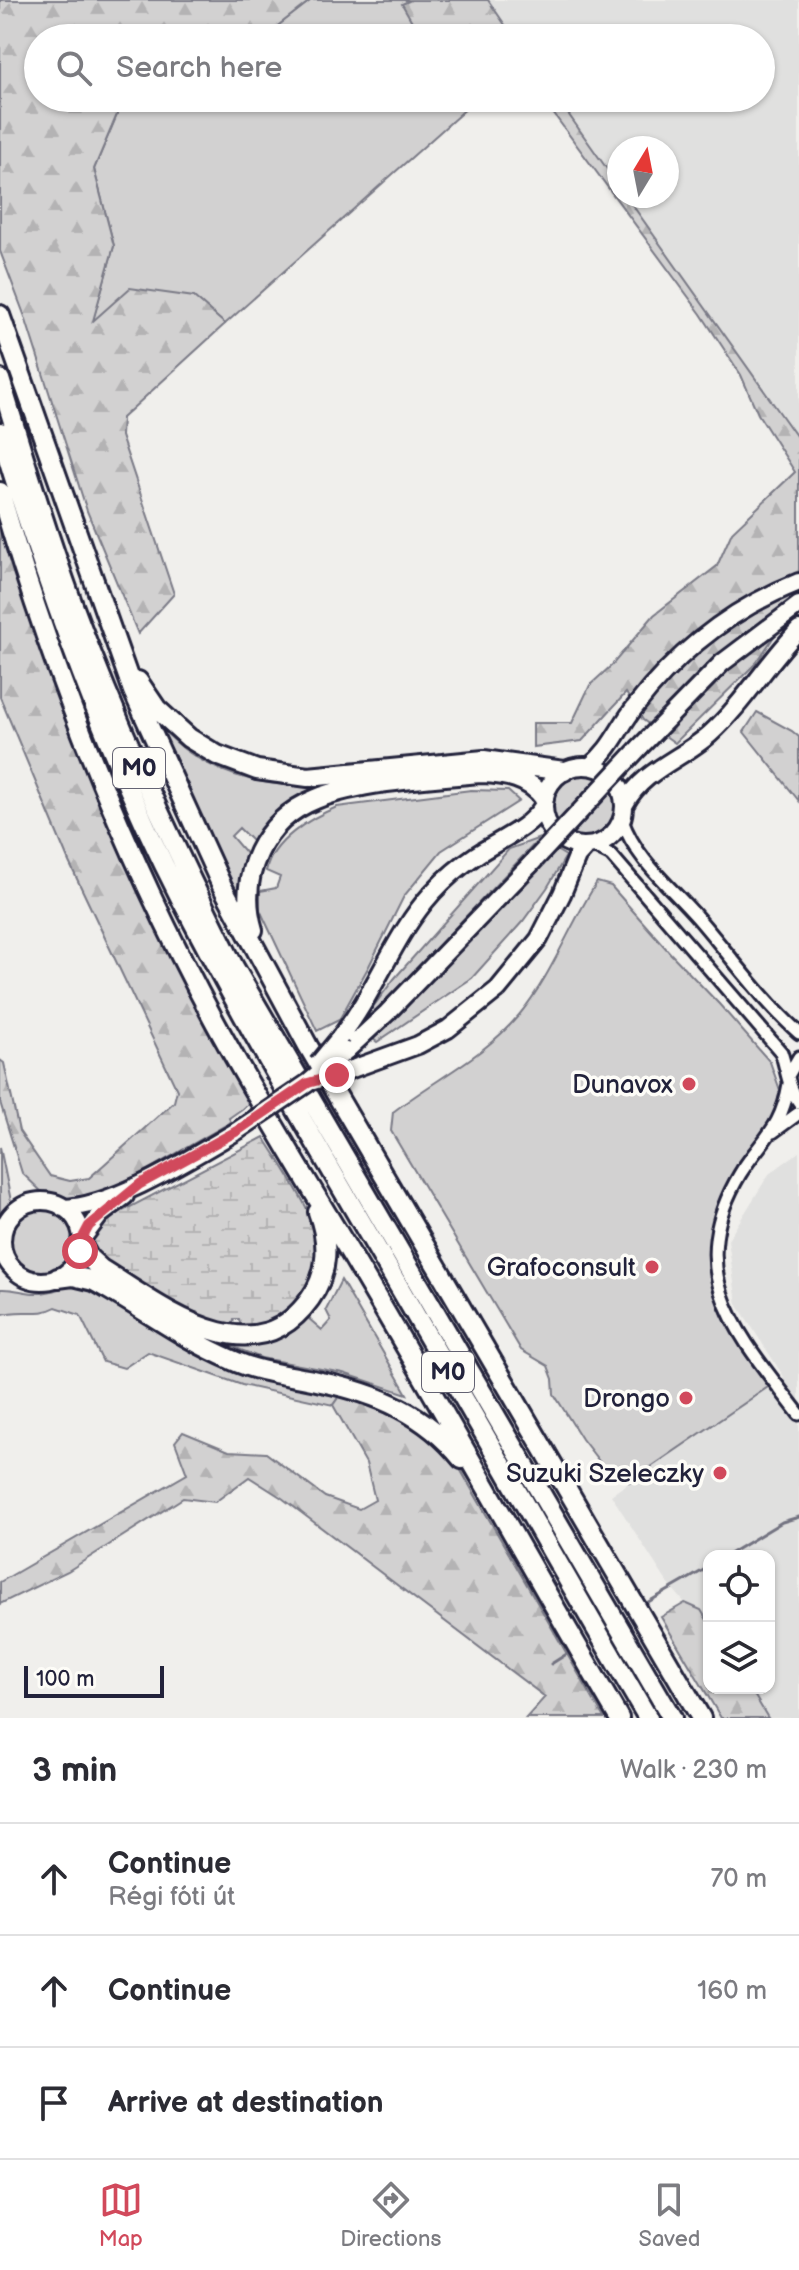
<!DOCTYPE html>
<html lang="en">
<head>
<meta charset="utf-8">
<style>
  :root { --surface:#fff; --page:#f2f2f3; --text:#2b2b33; --muted:#7c7c81; --line:#e1e1e2; --accent:#d1495b }
  body { margin:0; font-family:"Balsamiq Sans",sans-serif; background:var(--page); color:var(--text) }
  .controls { position:absolute; right:24px; bottom:24px; display:grid; overflow:hidden; border-radius:16px; box-shadow:0 2px 6px #0004 }
  .controls button { width:72px; height:72px; display:grid; place-items:center; padding:0; border:0; border-bottom:2px solid var(--line); background:var(--surface); color:var(--text); font:40px sans-serif }
  .compass { position:absolute; left:607px; top:136px; width:72px; height:72px; border-radius:50%; background:var(--surface); box-shadow:0 2px 6px #0004; rotate:10deg }
  .scale { position:absolute; left:24px; bottom:20px; width:140px; box-sizing:border-box; padding-left:8px; border:4px solid #22223b; border-top:0; font-size:22px; line-height:28px; white-space:nowrap; color:#22223b; -webkit-text-stroke:6px #fdfcf7; paint-order:stroke }
  .stop { position:absolute; width:24px; height:24px; margin:-18px; border:6px solid #d1495b; border-radius:50%; background:#fff }
  .stop.end { background:#d1495b; border-color:#fff; box-shadow:0 2px 8px #0008 }
  .list { margin:0; padding:0; list-style:none }
  h2 { display:flex; justify-content:space-between; align-items:center; height:104px; margin:0; padding:0 32px; font-size:34px }
  h2 small { font-size:26px; font-weight:400; color:var(--muted) }
  .list li { display:grid; grid-template-columns:52px 1fr auto; gap:24px; align-items:center; box-sizing:border-box; height:112px; padding:0 32px; border-top:2px solid var(--line) }
  .list b { display:block; font-size:30px; white-space:nowrap }
  .list p { margin:0; font-size:26px; white-space:nowrap; color:var(--muted) }
  .list em { font-size:26px; font-style:normal; color:var(--muted) }
  .icon { flex:none; width:44px; height:44px; fill:none; stroke:currentColor; stroke-width:2; stroke-linecap:round; stroke-linejoin:round }
  .map { position:relative; flex:none; width:799px; height:1718px; overflow:hidden }
  .search { position:absolute; background:var(--surface); box-shadow:0 2px 6px #0004; left:24px; right:24px; top:24px; height:88px; display:flex; align-items:center; gap:20px; box-sizing:border-box; padding:0 28px; border-radius:44px; color:var(--muted); font-size:30px }
  .sheet { height:440px; background:var(--surface) }
  nav { display:flex; justify-content:space-around; align-items:center; box-sizing:border-box; height:112px; border-top:2px solid var(--line); background:var(--surface); font-size:22px; color:var(--muted) }
  nav a { display:grid; justify-items:center; gap:4px }
  nav .on { color:var(--accent) }
  .map>svg:first-child { display:block }
  .built { fill:#e0e0df }
  .grass { fill:#d2d1d1; stroke:#7a7a86; stroke-width:2 }
  .forest { fill:url(#forest-firs); stroke:#7a7a86; stroke-width:2 }
  .wetland { fill:url(#wetland-marsh); stroke:#7a7a86; stroke-width:2 }
  .lines { fill:none; stroke-linecap:round; stroke-linejoin:round }
  .stream { stroke:#737381; stroke-width:3 }
  .minor-casing { stroke:#22223b; stroke-width:17 }
  .secondary-casing { stroke:#22223b; stroke-width:22 }
  .trunk-casing { stroke:#22223b; stroke-width:24 }
  .minor { stroke:#fdfcf7; stroke-width:11 }
  .secondary { stroke:#fdfcf7; stroke-width:16 }
  .trunk { stroke:#fdfcf7; stroke-width:18 }
  .secondary-bridge-casing { stroke:#22223b; stroke-width:22; stroke-linecap:butt }
  .secondary-bridge { stroke:#fdfcf7; stroke-width:16 }
  .route { stroke:#d1495b; stroke-width:10 }
  .poi-dot { fill:#d1495b; stroke:#fdfcf7; stroke-width:3 }
  .labels { text-anchor:middle; stroke-width:7; stroke-linejoin:round; paint-order:stroke }
  .shield { fill:#fdfcf7; stroke:#646373; stroke-width:2 }
  .shield-label { font-size:24px; font-weight:bold; fill:#22223b }
  .poi-label { font-size:26px; fill:#22223b; stroke:#fdfcf7; text-anchor:end }
</style>
</head>
<body>
<div class="map">
<svg width="799" height="1718" viewBox="0 0 799 1718">
  <defs>
    <pattern id="forest-firs" width="22" height="20" patternUnits="userSpaceOnUse" patternTransform="scale(2)"><rect width="22" height="20" fill="#d2d1d1"/><path d="M5 1l3.5 6h-7zM16 11l3.5 6h-7z" fill="#b4b3b4"/></pattern>
    <pattern id="wetland-marsh" width="20" height="14" patternUnits="userSpaceOnUse" patternTransform="scale(2)"><rect width="20" height="14" fill="#d2d1d1"/><path d="M1 5h8M5 5V1M11 12h8M15 12V8" fill="none" stroke="#b4b3b4"/></pattern>
  </defs>
  <rect width="100%" height="100%" fill="#f0efec"/>
  <filter id="ink" filterUnits="userSpaceOnUse"><feTurbulence type="fractalNoise" baseFrequency=".0125" numOctaves="2"/><feDisplacementMap in="SourceGraphic" scale="16" xChannelSelector="R" yChannelSelector="G"/><feConvolveMatrix kernelMatrix="1 2 1 2 8 2 1 2 1" color-interpolation-filters="sRGB"/></filter>
  <g filter="url(#ink)">
    <path class="built" d="M 488,0 L 799,0 L 799,440 L 626,196 L 667,196 L 667,148 L 619,148 L 619,186 L 557,98 L 761,98 L 761,38 L 514,38 Z
      M 799,1152 L 799,1718 L 768,1718 L 750,1688 L 769,1688 L 769,1556 L 709,1556 L 709,1623 L 701,1610 L 685,1603 L 667,1582 L 611,1495 L 784,1377 L 737,1304 L 728,1240 L 769,1174 Z"/>
    <path class="grass" d="M 311,0 L 411,0 L 403,4 L 414,25 L 443,38 L 262,38 Z
      M 124,98 L 478,98 L 225,324 L 193,297 L 92,323 L 114,246 L 94,169 Z
      M 155,722 C 165,732 176,743 187,751 C 227,780 275,787 323,787 L 255,844 L 239,828 L 231,836 L 248,856 L 239,901 Z
      M552 805a33 33 0 1 1 66 0a33 33 0 1 1-66 0Z
      M 471,790 L 508,791 L 519,801 L 441,851 L 404,896 L 369,966 L 339,1020 L 317,1031 L 260,910 L 260,891 L 276,888 L 280,877 L 266,871 C 272,841 310,818 337,807 Z
      M 540,838 L 367,1021 L 364,1019 L 394,979 L 509,849 Z
      M 556,850 L 566,856 L 547,888 L 523,921 L 472,978 L 377,1042 L 373,1039 Z
      M 597,882 L 611,886 L 671,954 L 719,1004 L 770,1062 L 780,1090 L 775,1117 L 737,1164 L 713,1227 L 713,1279 L 722,1315 L 742,1348 L 771,1385 L 629,1482 L 602,1465 L 582,1439 L 554,1394 L 553,1379 L 548,1366 L 521,1350 L 391,1131 L 393,1112 C 435,1079 484,1057 519,1015 C 552,975 569,926 597,882 Z
      M9 1240a33 33 0 1 1 66 0a33 33 0 1 1-66 0Z
      M 341,1280 L 407,1394 L 343,1373 L 261,1358 L 231,1346 C 259,1349 285,1332 308,1318 L 322,1330 L 331,1320 L 326,1310 Z
      M 73,1284 L 92,1289 L 126,1308 L 340,1395 L 333,1405 L 242,1385 L 148,1352 L 124,1368 L 103,1362 L 80,1315 L 56,1307 C 38,1317 21,1308 0,1315 L 0,1289 C 13,1288 21,1292 33,1293 C 47,1294 61,1288 73,1284 Z
      M 449,1450 L 480,1495 L 612,1718 L 604,1718 Z"/>
    <path class="forest" d="M 0,0 L 311,0 L 262,38 L 38,38 L 38,98 L 124,98 L 94,169 L 114,246 L 93,321 L 130,288 L 194,297 L 225,324 L 122,418 L 121,436 L 174,594 L 138,634 L 87,511 L 25,317 L 0,251 Z
      M 411,0 L 488,0 L 514,38 L 443,38 L 414,25 L 402,4 Z
      M 542,98 L 557,98 L 619,186 L 619,196 L 626,196 L 799,440 L 799,591 L 783,623 L 757,662 L 675,743 L 643,720 L 626,693 L 582,741 L 533,747 L 533,723 L 572,723 L 590,685 L 612,665 L 654,615 L 717,566 L 732,532 L 795,472 L 758,414 L 741,375 L 701,314 Z
      M 0,520 L 11,558 L 252,1102 L 229,1118 L 231,1122 L 135,1177 L 91,1197 L 75,1202 L 63,1200 L 44,1194 L 22,1173 L 0,1102 L 0,1060 L 4,1063 L 19,1131 L 50,1176 L 70,1181 L 89,1178 L 174,1102 L 177,1090 L 69,862 L 0,697 Z
      M 757,712 L 792,731 L 799,737 L 799,801 L 744,732 Z
      M 0,1147 L 11,1201 L 0,1219 Z
      M 340,1395 C 378,1406 419,1422 449,1450 L 604,1718 L 526,1718 L 545,1697 L 282,1498 L 249,1477 L 215,1502 L 183,1498 L 68,1571 L 0,1604 L 0,1582 L 187,1474 L 175,1442 L 183,1432 L 229,1451 L 266,1453 L 325,1497 L 359,1509 L 375,1500 L 366,1463 L 333,1405 Z
      M 685,1603 L 701,1610 L 709,1623 L 709,1688 L 750,1688 L 768,1718 L 721,1718 L 661,1617 Z"/>
    <path class="wetland" d="M 264,1137 C 279,1161 296,1186 308,1211 C 323,1243 319,1284 293,1308 C 280,1321 259,1325 242,1329 L 239,1319 L 234,1319 L 232,1328 L 227,1331 L 122,1277 L 92,1250 L 95,1230 L 109,1218 Z"/>
    <g class="lines">
      <path class="stream" d="M 726,1556 L 782,1522 L 799,1517
        M 643,1605 L 709,1567
        M 551,1664 L 573,1650"/>
      <g class="minor-casing">
        <path id="minor" d="M 622,820 C 636,860 670,886 697,917 C 730,955 761,999 799,1033
          M 593,846 L 611,855 L 781,1052 C 787,1069 788,1088 799,1102
          M 789,1074 L 799,1057
          M 789,1084 C 781,1131 762,1138 740,1174 C 680,1275 740,1336 799,1414
          M 773,1132 L 799,1113"/>
      </g>
      <g class="secondary-casing">
        <path id="secondary" d="M 640,747 L 722,663 L 799,605
          M544 806a40 40 0 1 1 80 0a40 40 0 1 1-80 0Z
          M 590,766 C 611,750 619,727 635,707 C 678,651 733,608 799,582
          M 625,804 C 643,770 682,759 710,734 C 744,703 767,663 799,630
          M 341,1036 C 377,990 393,936 433,892 C 445,879 460,866 475,856 C 498,840 528,830 543,806
          M 346,1051 L 387,1013 L 530,865
          M 352,1069 L 418,1045 L 448,1029 L 498,989 L 539,939 L 562,894 L 577,857 L 586,847
          M2 1241a40 40 0 1 1 80 0a40 40 0 1 1-80 0Z
          M 63,1208 C 114,1207 192,1157 237,1131
          M 82,1239 L 100,1215 L 125,1196"/>
      </g>
      <g class="trunk-casing">
        <path id="trunk" d="M 0,315 L 133,691 L 222,886 L 308,1046 L 701,1718
          M 0,379 C 23,455 46,531 73,605 C 119,730 175,849 234,967 L 672,1718
          M 0,432 C 48,591 105,750 181,899 C 256,1045 341,1186 423,1328 C 499,1458 572,1589 648,1718
          M 0,492 C 53,675 125,855 216,1024 C 271,1125 333,1222 391,1322 C 468,1453 542,1587 619,1718
          M 138,681 L 157,709 L 189,738 L 217,755 L 257,770 L 308,777 L 484,760 L 564,771
          M 253,930 C 237,876 263,820 316,799 C 359,781 434,777 481,773 C 506,774 528,777 544,798
          M 81,1244 L 89,1258 L 101,1269 C 161,1306 252,1380 310,1299 C 329,1273 329,1241 318,1212
          M 58,1278 L 73,1276 L 94,1281 C 140,1306 183,1339 232,1360 C 260,1373 291,1375 321,1382 C 377,1393 426,1414 462,1459"/>
      </g>
      <use href="#minor" class="minor"/>
      <use href="#secondary" class="secondary"/>
      <use href="#trunk" class="trunk"/>
      <g class="secondary-bridge-casing">
        <path id="secondary-bridge" d="M 530,865 L 640,747
          M 318,1064 L 341,1036
          M 313,1081 L 352,1069
          M 237,1131 L 308,1083 L 346,1051"/>
      </g>
      <use href="#secondary-bridge" class="secondary-bridge"/>
    </g>
  </g>
  <g class="lines" filter="url(#ink)">
    <path class="route" d="M 80,1251 L 82,1239 L 89,1226 L 140,1184 L 237,1131 L 308,1083 L 337,1075"/>
  </g>
  <g class="poi-dot">
    <circle cx="689" cy="1084" r="8"/>
    <circle cx="652" cy="1267" r="8"/>
    <circle cx="686" cy="1398" r="8"/>
    <circle cx="720" cy="1473" r="8"/>
  </g>
  <g class="labels">
    <g class="shield">
      <rect x="113" y="748" width="52" height="40" rx="6"/>
      <rect x="422" y="1352" width="52" height="40" rx="6"/>
    </g>
    <g class="shield-label">
      <text x="139" y="776">M0</text>
      <text x="448" y="1380">M0</text>
    </g>
    <g class="poi-label">
      <text x="673" y="1093">Dunavox</text>
      <text x="636" y="1276">Grafoconsult</text>
      <text x="670" y="1407">Drongo</text>
      <text x="704" y="1482">Suzuki Szeleczky</text>
    </g>
  </g>
</svg>
<div class="controls">
<button><svg class="icon" aria-label="locate" viewBox="0 0 24 24"><circle cx="12" cy="12" r="6"/><path d="M12 2v4M12 18v4M2 12h4M18 12h4"/></svg></button>
<button><svg class="icon" aria-label="layers" viewBox="0 0 24 24"><path d="M12 4l9 5-9 5-9-5zM3 14l9 5 9-5"/></svg></button>
</div>
<svg class="compass" viewBox="-18 -18 36 36"><path d="M0-13l5 13h-10z" fill="#e53935"/><path d="M0 13l5-13h-10z" fill="#7c7c81"/></svg>
<div class="scale">100 m</div>
<div class="stop" style="left:80px;top:1251px"></div>
<div class="stop end" style="left:337px;top:1075px"></div>
<div class="search"><svg class="icon" aria-label="search" viewBox="0 0 24 24"><circle cx="10" cy="10" r="6"/><path d="M15 15l6 6"/></svg>Search here</div>
</div>
<section class="sheet">
<h2>3 min<small>Walk · 230 m</small></h2>
<ul class="list">
<li><svg class="icon" aria-label="ahead" viewBox="0 0 24 24"><path d="M12 20V5M6 11l6-6 6 6"/></svg><div><b>Continue</b><p>Régi fóti út</p></div><em>70 m</em></li>
<li><svg class="icon" aria-label="ahead" viewBox="0 0 24 24"><path d="M12 20V5M6 11l6-6 6 6"/></svg><div><b>Continue</b></div><em>160 m</em></li>
<li><svg class="icon" aria-label="arrive" viewBox="0 0 24 24"><path d="M6 21V4h12l-3 4 3 4H6"/></svg><div><b>Arrive at destination</b></div></li>
</ul>
</section>
<nav>
<a class="on"><svg class="icon" aria-label="map" viewBox="0 0 24 24"><path d="M3 6l6-2 6 2 6-2v14l-6 2-6-2-6 2zM9 4v14M15 6v14"/></svg>Map</a>
<a><svg class="icon" aria-label="directions" viewBox="0 0 24 24"><path d="M12 3l9 9-9 9-9-9zM9 14v-3h6M13 9l2 2-2 2"/></svg>Directions</a>
<a><svg class="icon" aria-label="saved" viewBox="0 0 24 24"><path d="M7 4h10v16l-5-4-5 4z"/></svg>Saved</a>
</nav>
</body>
</html>
